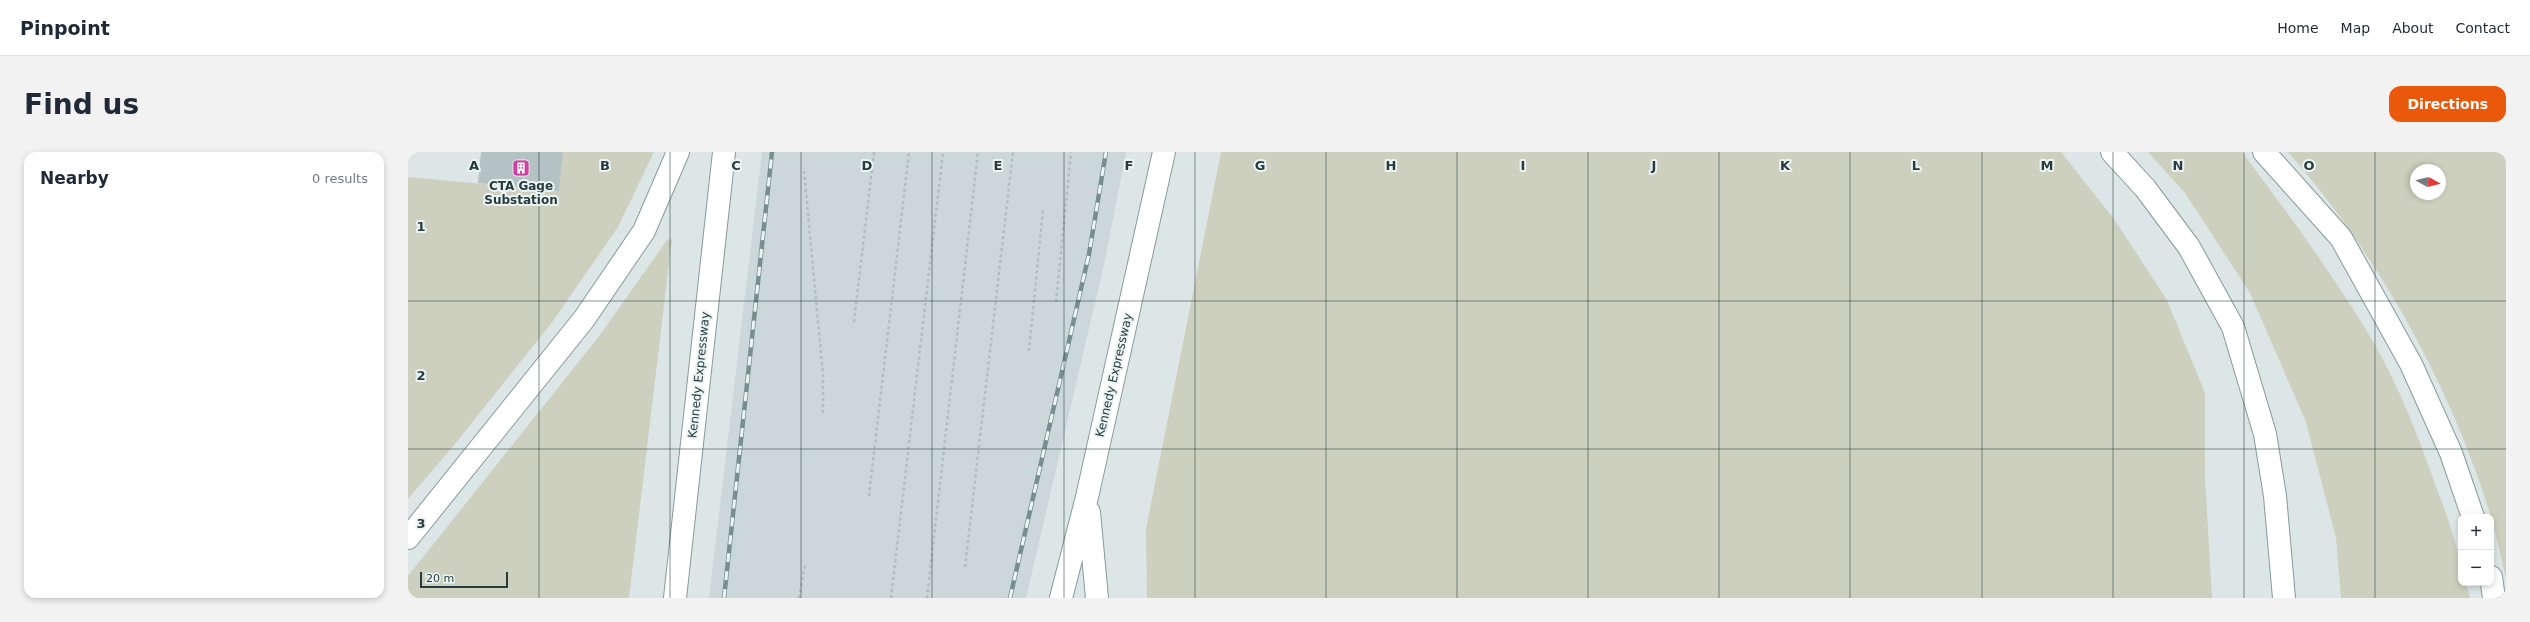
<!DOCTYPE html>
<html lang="en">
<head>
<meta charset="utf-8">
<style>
  :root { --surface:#fff; --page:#f2f2f3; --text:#1f2937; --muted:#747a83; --line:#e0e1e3; --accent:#ea580c }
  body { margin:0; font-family:"DejaVu Sans",sans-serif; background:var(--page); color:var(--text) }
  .controls { position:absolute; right:12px; bottom:12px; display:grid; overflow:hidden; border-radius:8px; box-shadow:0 2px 6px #0003 }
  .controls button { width:36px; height:36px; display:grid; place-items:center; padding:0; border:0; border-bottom:1px solid var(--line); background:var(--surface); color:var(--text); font:20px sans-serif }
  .compass { position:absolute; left:2002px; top:12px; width:36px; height:36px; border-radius:50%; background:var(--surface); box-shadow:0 2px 6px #0003; rotate:98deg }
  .scale { position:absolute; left:12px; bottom:10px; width:88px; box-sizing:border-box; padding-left:4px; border:2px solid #263b3d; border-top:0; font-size:11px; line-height:14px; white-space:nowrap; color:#263b3d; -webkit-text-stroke:3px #ecf4f4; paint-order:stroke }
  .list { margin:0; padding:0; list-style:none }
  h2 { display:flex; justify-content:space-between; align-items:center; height:52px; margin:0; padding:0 16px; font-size:17px }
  h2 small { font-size:13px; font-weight:400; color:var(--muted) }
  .map { position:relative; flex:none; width:2098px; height:446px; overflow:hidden; border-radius:12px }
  header { display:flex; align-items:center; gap:24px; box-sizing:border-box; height:56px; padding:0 20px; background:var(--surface); border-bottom:1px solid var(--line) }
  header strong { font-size:19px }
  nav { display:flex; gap:22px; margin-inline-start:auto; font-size:14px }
  .intro { display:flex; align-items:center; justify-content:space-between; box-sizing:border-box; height:96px; padding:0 24px }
  h1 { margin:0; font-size:28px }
  .button { padding:10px 18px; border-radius:12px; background:var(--accent); color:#fff; font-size:14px; font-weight:700 }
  main { display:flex; gap:24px; padding:0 24px }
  aside { flex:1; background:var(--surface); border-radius:12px; box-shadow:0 2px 6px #0003 }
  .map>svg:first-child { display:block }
  .built { fill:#cbd7d8 }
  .green { fill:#cdd0be; fill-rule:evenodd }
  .building { fill:#b4c2c3 }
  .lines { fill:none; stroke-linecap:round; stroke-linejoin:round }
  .highway-casing { stroke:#849b9d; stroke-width:24 }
  .path { stroke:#b3bcbe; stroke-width:2.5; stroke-dasharray:3 3; stroke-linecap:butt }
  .highway { stroke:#fff; stroke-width:22 }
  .rail-casing { stroke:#768e90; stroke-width:4.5 }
  .rail { stroke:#ecf4f4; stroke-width:3; stroke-dasharray:9; stroke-linecap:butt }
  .grid { fill:none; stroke:#263b3d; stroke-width:1; stroke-opacity:0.55 }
  .labels { text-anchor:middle; stroke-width:4; stroke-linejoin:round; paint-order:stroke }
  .poi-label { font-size:12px; font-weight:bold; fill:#263b3d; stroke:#ecf4f4 }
  .street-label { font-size:12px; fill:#263b3d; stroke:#ecf4f4 }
  .grid-label { font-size:13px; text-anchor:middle; font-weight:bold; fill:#263b3d; stroke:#ecf4f4; stroke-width:4; stroke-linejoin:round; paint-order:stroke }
</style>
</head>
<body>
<header>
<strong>Pinpoint</strong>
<nav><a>Home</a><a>Map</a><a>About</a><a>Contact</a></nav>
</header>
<div class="intro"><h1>Find us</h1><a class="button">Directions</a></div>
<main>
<aside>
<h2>Nearby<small>0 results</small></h2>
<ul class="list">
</ul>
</aside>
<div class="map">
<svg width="2098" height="446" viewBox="0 0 2098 446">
  <rect width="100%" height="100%" fill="#dde6e6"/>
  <path class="built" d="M 354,0 L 718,0 L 697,108 L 618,446 L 301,446 Z"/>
  <path class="green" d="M 155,0 L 246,0 L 210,75 L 145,169 L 47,292 L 0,347 L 0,25 L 151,39 Z
    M 813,0 L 1653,0 L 1706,67 L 1759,148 L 1797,241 L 1797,325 L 1804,446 L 739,446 L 738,377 Z
    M 1740,0 L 1834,0 C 1879,60 1924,121 1963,186 C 1990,232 2010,283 2027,332 C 2039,364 2053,397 2053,431 L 2058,431 L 2062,446 L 1933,446 L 1928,386 L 1898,270 L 1842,141 L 1777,41 Z
    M 1880,0 L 2098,0 L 2098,427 C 2093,406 2089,385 2083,365 C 2044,236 1969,101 1880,0 ZM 2008,18 L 2032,18 L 2032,42 L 2008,42 Z
    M 264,87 L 221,446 L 0,446 L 0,424 L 192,183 L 259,88 Z"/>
  <path class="building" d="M 73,0 L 155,0 L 151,39 L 70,31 Z"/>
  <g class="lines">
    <g class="highway-casing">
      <path id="highway" d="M 1704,0 L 1737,36 L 1781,95 L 1825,175 L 1857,282 L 1867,344 L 1876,446
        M 1856,0 L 1933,86 L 2003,212 L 2043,301 L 2065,365
        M 681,360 L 689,446
        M 0,386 L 176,167 L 236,79 L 270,0
        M 2083,425 L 2086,446
        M 267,446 L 316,0
        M 653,446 L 679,345 L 756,0"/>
    </g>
    <path class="path" d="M 396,19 L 415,223 L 415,263
      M 648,150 L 663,0
      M 446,170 L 466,0
      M 621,199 L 635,57
      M 461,344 L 501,0
      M 557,415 L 605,0
      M 391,446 L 397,413
      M 483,446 L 535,0
      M 519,446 L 570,0"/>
    <use href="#highway" class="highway"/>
    <g class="rail-casing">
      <path id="rail" d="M 316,446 L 364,0
        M 602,446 L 681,102 L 698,0"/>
    </g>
    <use href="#rail" class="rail"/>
  </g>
  <path class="grid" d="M 131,0 L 131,446M 262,0 L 262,446M 393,0 L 393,446M 524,0 L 524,446M 656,0 L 656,446M 787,0 L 787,446M 918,0 L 918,446M 1049,0 L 1049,446M 1180,0 L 1180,446M 1311,0 L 1311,446M 1442,0 L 1442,446M 1574,0 L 1574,446M 1705,0 L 1705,446M 1836,0 L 1836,446M 1967,0 L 1967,446M 0,149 L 2098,149M 0,297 L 2098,297"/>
  <defs>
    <g id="building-square" transform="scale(0.9)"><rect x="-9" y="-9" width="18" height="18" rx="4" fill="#cc41a1" stroke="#ecf4f4"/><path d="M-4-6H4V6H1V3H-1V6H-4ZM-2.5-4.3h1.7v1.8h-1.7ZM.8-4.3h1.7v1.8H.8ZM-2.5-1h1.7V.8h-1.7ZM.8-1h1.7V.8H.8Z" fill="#fff"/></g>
  </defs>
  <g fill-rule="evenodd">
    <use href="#building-square" x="113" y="16"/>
  </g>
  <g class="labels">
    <g class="poi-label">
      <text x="113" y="38">CTA Gage<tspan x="113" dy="14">Substation</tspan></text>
    </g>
    <g class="street-label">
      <text transform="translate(291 223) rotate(-84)" y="4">Kennedy Expressway</text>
      <text transform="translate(706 223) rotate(-77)" y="4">Kennedy Expressway</text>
    </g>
  </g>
  <g class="grid-label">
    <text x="66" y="18">A</text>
    <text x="197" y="18">B</text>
    <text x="328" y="18">C</text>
    <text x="459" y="18">D</text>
    <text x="590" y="18">E</text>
    <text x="721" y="18">F</text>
    <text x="852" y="18">G</text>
    <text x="983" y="18">H</text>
    <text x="1115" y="18">I</text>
    <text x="1246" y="18">J</text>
    <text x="1377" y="18">K</text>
    <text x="1508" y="18">L</text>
    <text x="1639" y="18">M</text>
    <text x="1770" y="18">N</text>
    <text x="1901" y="18">O</text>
    <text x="13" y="79">1</text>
    <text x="13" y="228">2</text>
    <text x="13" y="376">3</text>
  </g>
</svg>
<div class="controls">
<button>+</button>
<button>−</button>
</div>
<svg class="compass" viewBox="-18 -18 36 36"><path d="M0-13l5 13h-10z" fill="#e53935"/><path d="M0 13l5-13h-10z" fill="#747a83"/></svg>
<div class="scale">20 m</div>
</div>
</main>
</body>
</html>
